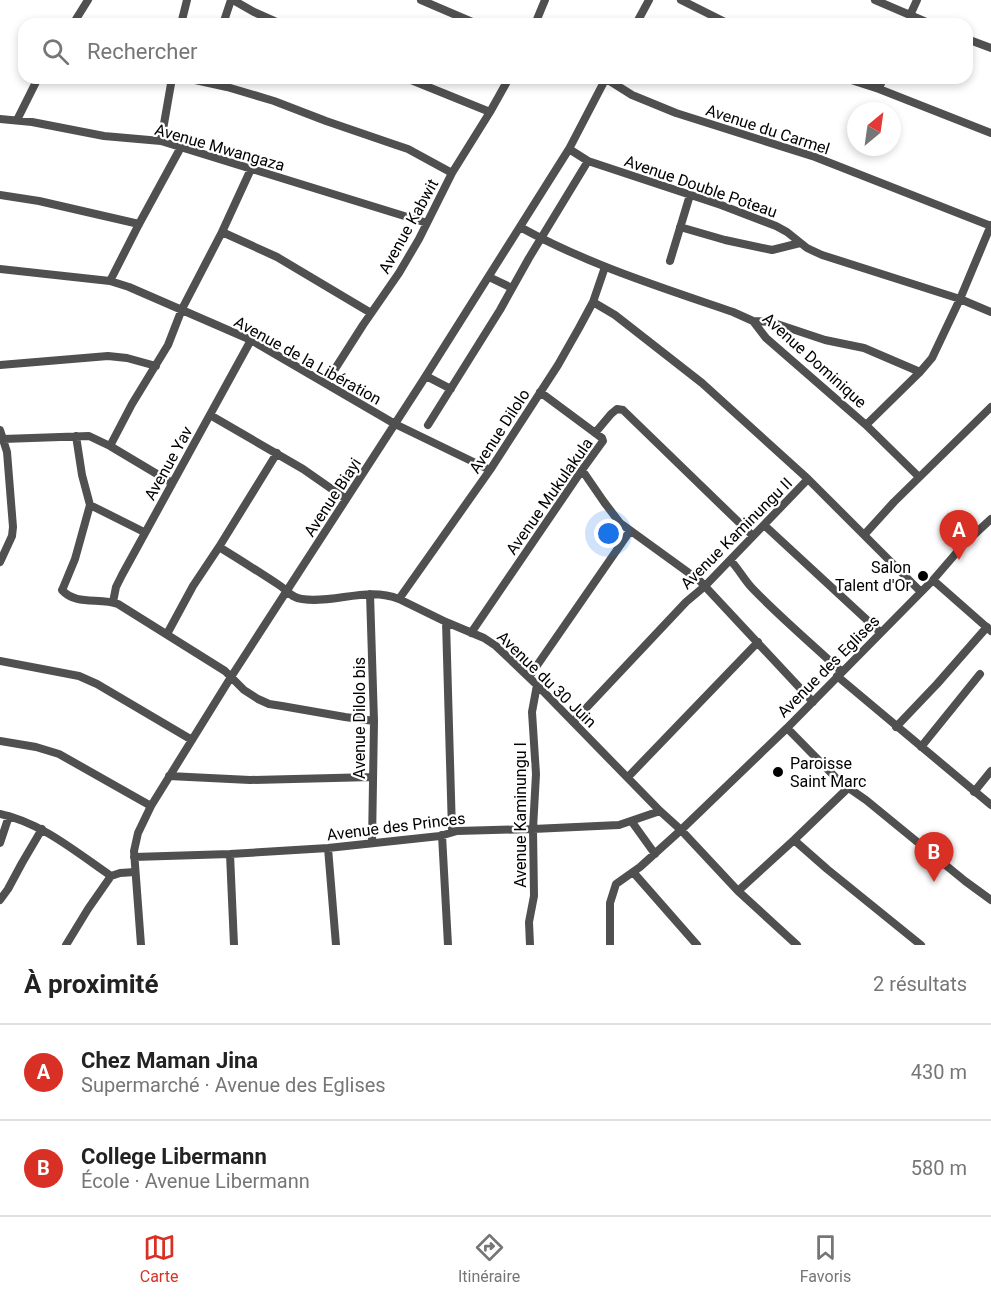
<!DOCTYPE html>
<html lang="fr">
<head>
<meta charset="utf-8">
<style>
  :root { --surface:#fff; --page:#f2f2f2; --text:#222; --muted:#767676; --line:#e0e0e0; --accent:#d93025 }
  body { margin:0; font-family:Roboto,sans-serif; background:var(--page); color:var(--text) }
  .compass { position:absolute; left:847px; top:102px; width:54px; height:54px; border-radius:50%; background:var(--surface); box-shadow:0 3px 9px #0003; rotate:29deg }
  .you { position:absolute; left:609px; top:534px; width:21px; height:21px; margin:-15px; border:4px solid #fff; border-radius:50%; background:#1a73e8; box-shadow:0 0 0 9px #1a73e833 }
  .badge { display:grid; place-items:center; width:39px; height:39px; border-radius:50%; background:var(--accent); color:#fff; font-size:20px; font-weight:700 }
  .pin { position:absolute; translate:-50% -50px; filter:drop-shadow(0 2px 3px #0008) }
  .pin::after { content:''; position:absolute; top:32px; width:21px; height:18px; background:inherit; clip-path:polygon(0 0,100% 0,50% 100%) }
  .list { margin:0; padding:0; list-style:none }
  h2 { display:flex; justify-content:space-between; align-items:center; height:78px; margin:0; padding:0 24px; font-size:26px }
  h2 small { font-size:20px; font-weight:400; color:var(--muted) }
  .list li { display:grid; grid-template-columns:39px 1fr auto; gap:18px; align-items:center; box-sizing:border-box; height:96px; padding:0 24px; border-top:2px solid var(--line) }
  .list b { display:block; font-size:22px; white-space:nowrap }
  .list p { margin:0; font-size:20px; white-space:nowrap; color:var(--muted) }
  .list em { font-size:20px; font-style:normal; color:var(--muted) }
  .icon { flex:none; width:33px; height:33px; fill:none; stroke:currentColor; stroke-width:2; stroke-linecap:round; stroke-linejoin:round }
  .map { position:relative; flex:none; width:991px; height:945px; overflow:hidden }
  .search { position:absolute; background:var(--surface); box-shadow:0 3px 9px #0003; left:18px; right:18px; top:18px; height:66px; display:flex; align-items:center; gap:15px; box-sizing:border-box; padding:0 21px; border-radius:18px; color:var(--muted); font-size:22px }
  .sheet { height:270px; background:var(--surface) }
  nav { display:flex; justify-content:space-around; align-items:center; box-sizing:border-box; height:84px; border-top:2px solid var(--line); background:var(--surface); font-size:16px; color:var(--muted) }
  nav a { display:grid; justify-items:center; gap:3px }
  nav .on { color:var(--accent) }
  .map>svg:first-child { display:block }
  .lines { fill:none; stroke-linecap:round; stroke-linejoin:round }
  .minor { stroke:#505050; stroke-width:8 }
  .poi-dot { fill:#000; stroke:#fff; stroke-width:2 }
  .labels { text-anchor:middle; stroke-width:4.5; stroke-linejoin:round; paint-order:stroke }
  .street-label { font-size:16px; fill:#000; stroke:#fff }
  .poi-label { font-size:16px; fill:#000; stroke:#fff; text-anchor:end }
</style>
</head>
<body>
<div class="map">
<svg width="991" height="945" viewBox="0 0 991 945">
  <rect width="100%" height="100%" fill="#fff"/>
  <g class="lines">
    <path class="minor" d="M 233,0 L 254,12 L 281,24
      M 421,0 L 477,24
      M 681,0 L 729,24
      M 875,0 L 931,24
      M 73,24 L 88,0
      M 181,24 L 187,0
      M 223,24 L 231,0
      M 535,24 L 545,0
      M 636,24 L 649,0
      M 906,24 L 917,0
      M 967,39 L 991,48
      M 186,78 L 227,87 L 274,101 L 326,121 L 396,145 L 408,149 L 452,173
      M 406,78 L 490,112
      M 605,78 L 632,95 L 676,113 L 815,157 L 991,226
      M 845,78 L 879,89 L 991,133
      M 879,89 L 883,78
      M 0,119 L 32,122 L 104,136 L 161,141 L 427,223
      M 17,120 L 38,78
      M 161,141 L 172,78
      M 569,149 L 588,161 L 721,205 L 776,226 L 787,232 L 807,248 L 822,255 L 960,299 L 991,312
      M 0,195 L 39,201 L 139,224
      M 520,227 C 587,264 660,287 733,312 L 753,321 L 766,338 L 866,425 L 919,477
      M 680,227 L 725,240 L 772,250 L 800,243
      M 222,232 L 277,257 L 371,313
      M 670,261 L 690,195
      M 0,269 L 110,281 L 129,287 L 251,340 L 395,424
      M 489,277 L 512,288
      M 110,281 L 139,224 L 181,147
      M 593,302 L 615,315 L 702,383 L 808,479
      M 753,321 L 771,322 L 825,340 L 864,348 L 920,372
      M 0,365 L 108,356 L 127,358 L 156,366
      M 426,376 L 451,389
      M 326,383 L 363,325 L 399,273 L 419,239 L 452,173 L 490,112 L 509,78
      M 210,415 L 303,469 L 346,499
      M 395,424 L 490,470
      M 428,425 L 500,310 L 529,258 L 588,161
      M 866,425 L 920,372 L 932,358 L 960,299 L 991,225
      M 0,430 L 7,452 L 13,527 L 12,536 L 0,562
      M 595,433 L 611,414 L 617,409 L 623,410 L 753,536
      M 76,436 L 82,475 L 90,505 L 75,559 L 63,588 L 62,590 C 76,606 100,597 118,604 L 225,671 L 244,690 L 258,699 L 269,704 L 282,706 L 345,717 L 374,721
      M 3,439 L 89,436 L 110,446 L 172,483
      M 110,446 L 132,404 L 168,345 L 182,309 L 222,232 L 251,169
      M 582,470 L 604,502 L 620,523 L 700,581 L 813,702
      M 90,505 L 144,532
      M 764,525 L 880,632
      M 864,535 L 894,502 L 991,407
      M 219,547 C 239,559 259,572 279,585 C 287,590 291,598 302,599 C 335,604 367,586 399,599 L 446,622 L 484,638 L 496,646 L 537,685 L 660,811 L 681,830 L 738,891 L 797,945
      M 730,560 C 739,569 744,580 753,589 C 781,618 812,644 842,672
      M 933,580 L 991,631
      M 370,594 L 374,721 L 372,843
      M 399,599 L 490,470 L 558,365 L 579,328 L 593,302 L 605,267
      M 113,602 L 116,587 L 122,575 L 251,340
      M 446,622 L 452,831
      M 471,633 L 582,470 L 603,441 L 602,438 L 540,392
      M 167,634 L 193,586 L 219,547 L 277,453
      M 0,661 L 79,676 L 97,684 L 192,740
      M 837,676 L 991,805
      M 529,677 L 630,531
      M 573,722 L 686,602 L 705,586 L 808,479 L 921,592
      M 896,727 L 937,684 L 987,627
      M 787,728 L 840,782 L 866,800 L 965,881 L 991,900
      M 0,741 L 36,747 L 59,754 L 151,806
      M 921,747 L 980,674
      M 169,776 L 250,780 L 373,777
      M 628,777 L 758,642
      M 974,792 L 991,771
      M 0,814 C 42,823 76,852 111,876
      M 632,822 L 655,854
      M 442,835 L 448,945
      M 794,840 L 827,869 L 921,945
      M 0,843 L 9,816
      M 328,848 L 336,945
      M 230,854 L 234,945
      M 134,857 L 230,854 L 328,848 L 440,836 L 457,831 L 533,829 L 619,825 L 660,811
      M 633,872 L 697,945
      M 738,891 L 794,840 L 848,788
      M 0,900 L 8,889 L 22,863 L 42,829
      M 66,945 L 88,909 L 111,876 L 120,873 L 135,872
      M 141,945 L 134,851 L 138,833 L 151,806 L 231,677 L 422,382 L 569,149 L 606,78
      M 530,945 L 529,922 L 534,896 L 533,829 L 536,774 L 532,712 L 537,685
      M 610,945 L 610,903 L 616,884 L 640,867 L 681,830 L 787,728 L 933,580 L 964,544 L 991,519"/>
  </g>
  <g class="poi-dot">
    <circle cx="923" cy="576" r="6"/>
    <circle cx="778" cy="772" r="6"/>
  </g>
  <g class="labels">
    <g class="street-label">
      <text transform="translate(768 129) rotate(18)" y="6">Avenue du Carmel</text>
      <text transform="translate(220 147) rotate(16)" y="6">Avenue Mwangaza</text>
      <text transform="translate(701 186) rotate(19)" y="6">Avenue Double Poteau</text>
      <text transform="translate(408 226) rotate(-61)" y="6">Avenue Kabwit</text>
      <text transform="translate(308 360) rotate(29)" y="6">Avenue de la Libération</text>
      <text transform="translate(815 360) rotate(42)" y="6">Avenue Dominique</text>
      <text transform="translate(499 431) rotate(-57)" y="6">Avenue Dilolo</text>
      <text transform="translate(168 463) rotate(-61)" y="6">Avenue Yav</text>
      <text transform="translate(549 496) rotate(-55)" y="6">Avenue Mukulakula</text>
      <text transform="translate(332 497) rotate(-57)" y="6">Avenue Biayi</text>
      <text transform="translate(736 533) rotate(-45)" y="6">Avenue Kaminungu II</text>
      <text transform="translate(828 666) rotate(-45)" y="6">Avenue des Eglises</text>
      <text transform="translate(547 679) rotate(44)" y="6">Avenue du 30 Juin</text>
      <text transform="translate(359 718) rotate(-90)" y="6">Avenue Dilolo bis</text>
      <text transform="translate(520 815) rotate(-90)" y="6">Avenue Kaminungu I</text>
      <text transform="translate(396 826) rotate(-7)" y="6">Avenue des Princes</text>
    </g>
    <g class="poi-label">
      <text x="911" y="573">Salon<tspan x="911" dy="18">Talent d'Or</tspan></text>
      <text x="790" y="769" text-anchor="start">Paroisse<tspan x="790" dy="18">Saint Marc</tspan></text>
    </g>
  </g>
</svg>
<svg class="compass" viewBox="-18 -18 36 36"><path d="M0-13l5 13h-10z" fill="#e53935"/><path d="M0 13l5-13h-10z" fill="#767676"/></svg>
<div class="you"></div>
<div class="pin badge" style="left:959px;top:560px">A</div>
<div class="pin badge" style="left:934px;top:882px">B</div>
<div class="search"><svg class="icon" aria-label="search" viewBox="0 0 24 24"><circle cx="10" cy="10" r="6"/><path d="M15 15l6 6"/></svg>Rechercher</div>
</div>
<section class="sheet">
<h2>À proximité<small>2 résultats</small></h2>
<ul class="list">
<li><span class="badge">A</span><div><b>Chez Maman Jina</b><p>Supermarché · Avenue des Eglises</p></div><em>430 m</em></li>
<li><span class="badge">B</span><div><b>College Libermann</b><p>École · Avenue Libermann</p></div><em>580 m</em></li>
</ul>
</section>
<nav>
<a class="on"><svg class="icon" aria-label="map" viewBox="0 0 24 24"><path d="M3 6l6-2 6 2 6-2v14l-6 2-6-2-6 2zM9 4v14M15 6v14"/></svg>Carte</a>
<a><svg class="icon" aria-label="directions" viewBox="0 0 24 24"><path d="M12 3l9 9-9 9-9-9zM9 14v-3h6M13 9l2 2-2 2"/></svg>Itinéraire</a>
<a><svg class="icon" aria-label="saved" viewBox="0 0 24 24"><path d="M7 4h10v16l-5-4-5 4z"/></svg>Favoris</a>
</nav>
</body>
</html>
